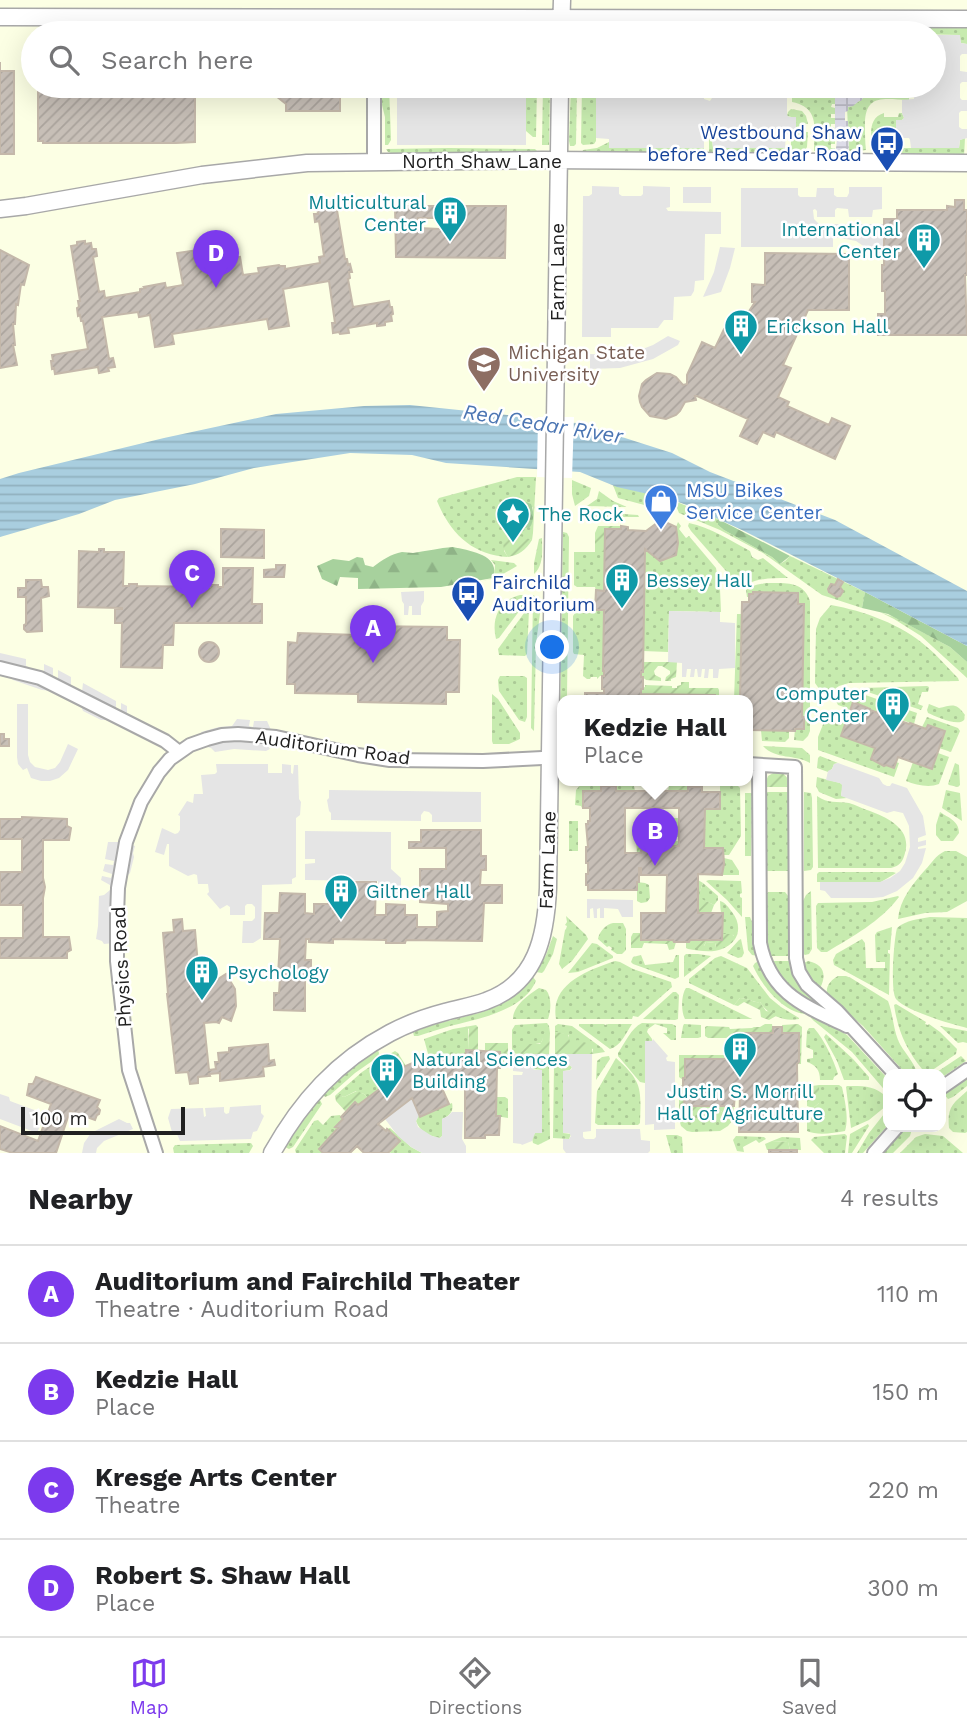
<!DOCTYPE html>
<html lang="en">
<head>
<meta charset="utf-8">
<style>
  :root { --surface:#fff; --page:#f6f6f6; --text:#202124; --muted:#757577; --line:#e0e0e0; --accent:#7c3aed }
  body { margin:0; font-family:"Work Sans",sans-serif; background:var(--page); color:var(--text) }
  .controls { position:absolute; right:21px; bottom:21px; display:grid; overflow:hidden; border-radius:14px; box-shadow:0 7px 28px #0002 }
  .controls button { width:63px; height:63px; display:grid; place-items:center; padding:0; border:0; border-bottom:2px solid var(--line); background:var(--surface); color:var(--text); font:35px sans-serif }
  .scale { position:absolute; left:21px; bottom:18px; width:164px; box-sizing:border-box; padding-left:7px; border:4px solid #212121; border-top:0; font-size:19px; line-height:24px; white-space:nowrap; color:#212121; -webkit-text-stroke:5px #fff; paint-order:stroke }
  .you { position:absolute; left:553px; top:648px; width:24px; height:24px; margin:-18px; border:5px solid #fff; border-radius:50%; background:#1a73e8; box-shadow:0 0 0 10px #1a73e833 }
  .badge { display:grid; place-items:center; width:46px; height:46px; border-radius:50%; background:var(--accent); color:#fff; font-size:23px; font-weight:700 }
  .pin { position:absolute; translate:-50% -58px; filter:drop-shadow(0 2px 4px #0008) }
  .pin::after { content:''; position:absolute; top:37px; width:24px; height:21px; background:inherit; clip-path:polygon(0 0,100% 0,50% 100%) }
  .popup { position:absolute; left:557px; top:695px; width:196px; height:91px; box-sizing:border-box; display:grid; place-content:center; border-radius:14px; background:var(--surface); filter:drop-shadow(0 2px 5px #0005); font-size:23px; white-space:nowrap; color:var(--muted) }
  .popup b { font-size:26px; color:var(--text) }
  .popup::after { content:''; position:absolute; left:50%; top:100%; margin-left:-14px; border:14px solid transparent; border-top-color:var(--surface) }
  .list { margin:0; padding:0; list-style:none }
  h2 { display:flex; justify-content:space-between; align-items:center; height:91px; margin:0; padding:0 28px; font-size:30px }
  h2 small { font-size:23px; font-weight:400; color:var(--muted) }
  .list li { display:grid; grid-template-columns:46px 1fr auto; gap:21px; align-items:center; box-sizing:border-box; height:98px; padding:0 28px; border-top:2px solid var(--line) }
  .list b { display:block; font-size:26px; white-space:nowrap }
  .list p { margin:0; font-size:23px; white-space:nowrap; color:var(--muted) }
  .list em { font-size:23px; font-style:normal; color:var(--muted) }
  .icon { flex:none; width:38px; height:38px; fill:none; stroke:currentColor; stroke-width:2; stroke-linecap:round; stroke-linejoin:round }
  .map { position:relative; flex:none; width:967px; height:1153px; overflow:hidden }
  .search { position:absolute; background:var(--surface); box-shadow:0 7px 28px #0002; left:21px; right:21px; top:21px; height:77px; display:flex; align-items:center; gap:18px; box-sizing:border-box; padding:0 24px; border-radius:38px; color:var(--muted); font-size:26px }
  .sheet { height:483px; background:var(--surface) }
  nav { display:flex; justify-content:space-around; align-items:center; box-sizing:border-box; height:98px; border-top:2px solid var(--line); background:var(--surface); font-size:19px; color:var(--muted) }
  nav a { display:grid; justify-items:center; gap:4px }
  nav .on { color:var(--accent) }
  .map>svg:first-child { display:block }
  .education { fill:#fcffe4; fill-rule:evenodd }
  .grass { fill:url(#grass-dots); fill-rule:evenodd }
  .forest { fill:url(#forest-firs) }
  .garden { fill:url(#garden-furrows) }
  .parking { fill:#e5e5e5 }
  .plaza { fill:url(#plaza-grid) }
  .water { fill:url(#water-rules) }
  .pier { fill:#fff }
  .building { fill:url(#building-hatch); stroke:#c4b8aa; stroke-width:2; fill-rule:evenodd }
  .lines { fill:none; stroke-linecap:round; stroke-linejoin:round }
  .minor-casing { stroke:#a8a8a8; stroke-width:16 }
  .tertiary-casing { stroke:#a8a8a8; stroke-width:19 }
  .minor { stroke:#fff; stroke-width:12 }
  .tertiary { stroke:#fff; stroke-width:16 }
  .labels { text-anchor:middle; stroke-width:5; stroke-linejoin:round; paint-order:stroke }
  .transit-label { font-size:19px; fill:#164399; stroke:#fff; text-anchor:end }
  .street-label { font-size:19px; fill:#212121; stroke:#fff }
  .culture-label { font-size:19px; fill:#0d838f; stroke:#fff; text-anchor:start }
  .education-label { font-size:19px; fill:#785e54; stroke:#fff; text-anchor:start }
  .shop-label { font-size:19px; fill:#366cbe; stroke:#fff; text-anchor:start }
  .water-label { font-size:21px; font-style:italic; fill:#4c76b3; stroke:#fff }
</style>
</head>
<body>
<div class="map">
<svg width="967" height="1153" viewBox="0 0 967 1153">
  <defs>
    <pattern id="grass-dots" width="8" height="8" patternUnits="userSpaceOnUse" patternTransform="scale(1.75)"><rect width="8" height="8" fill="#c7ebaf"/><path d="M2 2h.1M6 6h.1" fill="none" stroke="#abc996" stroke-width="1.8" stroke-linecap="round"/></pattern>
    <pattern id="forest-firs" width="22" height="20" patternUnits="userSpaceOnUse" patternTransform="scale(1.75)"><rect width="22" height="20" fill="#a7d19d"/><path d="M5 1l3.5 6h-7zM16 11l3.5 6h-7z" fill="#8fb387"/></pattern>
    <pattern id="garden-furrows" width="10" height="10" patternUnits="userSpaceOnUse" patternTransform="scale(1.75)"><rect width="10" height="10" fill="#c7ebaf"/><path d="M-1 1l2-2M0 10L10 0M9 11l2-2" fill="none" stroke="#abc996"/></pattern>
    <pattern id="plaza-grid" width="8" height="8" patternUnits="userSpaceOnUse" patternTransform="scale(1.75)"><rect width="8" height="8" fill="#dddce8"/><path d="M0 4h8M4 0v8" fill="none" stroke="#bdbcc7"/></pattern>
    <pattern id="water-rules" width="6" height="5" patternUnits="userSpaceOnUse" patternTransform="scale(1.75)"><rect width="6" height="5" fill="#a9cedf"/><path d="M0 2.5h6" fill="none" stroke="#91b1bf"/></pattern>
    <pattern id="building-hatch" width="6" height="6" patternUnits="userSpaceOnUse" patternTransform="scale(1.75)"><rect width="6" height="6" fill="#c7bfb7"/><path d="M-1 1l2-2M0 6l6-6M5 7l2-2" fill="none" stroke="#aba49d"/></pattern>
  </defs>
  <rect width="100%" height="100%" fill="#f2efe8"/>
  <path class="education" d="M 0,0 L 967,0 L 967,1153 L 0,1153 ZM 33,33 L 934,33 L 934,86 L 33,86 ZM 562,700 L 748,700 L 748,780 L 562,780 ZM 888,1074 L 941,1074 L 941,1127 L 888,1127 Z"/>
  <path class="grass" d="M 394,24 L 538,25 L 536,27 L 395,27 Z
    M 583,25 L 704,25 L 704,33 L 593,33 L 583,30 Z
    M 709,25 L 799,26 L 807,33 L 709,33 Z
    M 843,25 L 868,26 L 872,30 L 872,33 L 843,33 Z
    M 967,25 L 967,44 L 961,43 L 959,35 L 880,33 L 886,27 Z
    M 381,86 L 389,86 L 391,140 L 388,145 L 385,145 L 385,117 L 380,97 Z
    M 526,86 L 537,86 L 536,137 L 533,137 L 526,131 Z
    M 543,86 L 550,86 L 549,145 L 542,145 L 542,143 Z
    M 571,86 L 577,86 L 576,144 L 574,146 L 570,146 L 569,141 Z
    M 582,86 L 596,86 L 596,141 L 594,144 L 583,145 L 581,143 Z
    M 831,92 L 831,97 L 835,98 L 835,104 L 832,104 L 831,107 L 835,108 L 835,114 L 831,114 L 831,118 L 835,118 L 835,124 L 831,124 L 831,127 L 835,128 L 835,134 L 831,134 L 831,137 L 835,138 L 835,144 L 831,144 L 831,148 L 835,148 L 835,152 L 814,151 C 814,127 820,108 792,102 L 792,95 L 795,93 Z
    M 865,92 L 906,93 L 909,94 L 909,100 C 883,99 864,93 865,127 C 865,135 865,142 866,150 L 849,152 L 847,107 C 855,105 863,100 865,92 Z
    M 791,109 L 802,111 L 806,116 L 808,124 L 806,124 L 806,132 L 808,132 L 807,147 L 804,152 L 791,150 L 791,134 L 796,134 L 796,118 L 787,116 L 788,112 Z
    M 884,113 L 884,117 L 898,117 L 899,113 L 902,113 L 904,118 L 902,120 L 896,121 L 896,129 L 891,131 L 891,142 L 872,148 C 871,134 868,118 884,113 Z
    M 709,138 L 712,139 L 713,148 L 785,148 L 785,156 L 709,155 Z
    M 965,138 L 964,157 L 877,155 L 875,152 L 882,148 L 902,144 L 903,148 L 959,148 L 960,140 Z
    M 609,142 L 610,148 L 704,148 L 704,155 L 581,154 L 583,150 L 597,148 Z
    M 449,148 L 535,149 L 537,151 L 537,155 L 394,154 L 388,152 L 386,149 Z
    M 517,477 L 536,477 L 533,533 L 532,540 L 511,535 L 504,551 L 508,557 C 472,555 450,533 437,501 L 439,498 ZM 533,507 L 533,517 L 525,528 L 514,523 L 516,519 Z
    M 572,480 L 591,488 L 589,496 L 575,506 L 572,494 Z
    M 613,485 L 661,497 L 660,504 L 658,507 L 652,507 L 618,498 Z
    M 599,491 L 613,501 L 627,507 L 587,506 L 597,499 Z
    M 677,502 L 718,519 L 718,525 L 724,530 L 772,557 L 780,564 L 785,561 L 790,556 L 865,592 L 862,608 L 822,595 L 763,553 L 720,530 L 679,513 L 677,508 Z
    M 608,513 L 638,515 L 639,517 L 603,517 L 603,521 L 584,520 L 585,514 Z
    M 678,522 L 681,526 L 679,529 L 686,538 L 689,536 L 716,568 L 720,589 L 721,612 L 669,611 L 668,652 L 643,651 L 645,549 L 660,561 L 676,555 L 678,543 L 676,527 Z
    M 689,523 C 710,527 731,541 750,551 L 752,557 L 758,560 L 763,558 L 788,578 C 769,578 758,578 740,587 L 691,531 L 688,526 Z
    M 563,532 L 567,533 L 569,537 L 567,696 L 567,700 L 562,700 L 562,731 L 560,721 Z
    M 542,538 C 542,551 544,565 534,574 L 534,563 L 539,539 Z
    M 574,552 L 605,552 L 604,591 L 596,590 L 595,587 L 577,587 L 574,585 Z
    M 491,560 L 514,563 L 517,566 L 496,578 L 482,581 L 494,578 L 495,565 Z
    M 767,583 C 785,583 804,581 810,601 L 810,731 L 808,736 L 803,741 L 794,740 L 795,729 L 804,728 L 804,717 L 802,717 L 804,604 L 798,604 L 798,593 L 750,594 L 749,597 L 747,597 L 746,590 C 752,585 759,584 767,583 Z
    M 520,595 L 527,595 L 528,599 L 524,598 L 526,602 L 499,638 L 496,639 C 491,619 499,600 520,595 Z
    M 533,595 L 538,598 L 541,606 L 536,644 L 534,731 L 531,728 Z
    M 831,605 C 864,611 901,624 927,647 C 938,656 948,668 958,678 L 959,681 L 849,683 L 839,686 L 828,694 L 822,693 L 815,683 L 816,629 L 820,618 Z
    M 527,609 L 529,610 L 527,654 L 525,656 L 499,655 L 498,649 Z
    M 595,610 L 604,610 L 603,671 L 604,671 L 604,676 L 600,676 L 597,679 L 597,677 L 591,677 L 590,679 L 587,679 L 583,676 L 584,655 L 574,654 L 573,652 L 573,616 L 575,613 L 595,613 Z
    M 880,612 L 894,617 L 950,647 L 967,662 L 967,678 L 921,636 L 894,619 Z
    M 737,614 L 742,614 L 740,700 L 734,700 Z
    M 500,676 L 524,676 L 527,678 L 527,717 L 525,722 L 519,720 L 499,691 L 498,680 Z
    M 927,686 L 929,687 L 928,692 L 922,692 L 918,704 L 923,706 L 921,710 L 862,690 L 862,688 Z
    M 843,689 L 851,690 L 917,713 L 914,724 L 870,710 L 870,708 L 853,702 L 848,715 L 845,714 L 847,708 L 838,705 L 836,701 Z
    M 492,694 L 498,699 L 520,733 L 520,739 L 509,744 L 493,744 L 492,741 Z
    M 929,704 L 939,708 C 952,705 956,702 965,715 C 964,716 965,719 964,720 C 958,727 935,716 928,713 L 927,710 Z
    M 927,717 L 958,728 L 960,731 L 951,752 L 939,748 L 945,731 L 928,725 L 926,729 L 922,727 Z
    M 843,719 L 846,720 L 841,736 L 875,748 L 871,759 L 884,766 L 886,765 L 894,768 L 896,762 L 899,763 L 894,777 L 818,750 L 818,737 L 824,722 L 831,721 L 841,725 Z
    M 761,730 L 789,731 L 789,738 L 785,742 L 762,741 Z
    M 763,746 L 802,748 L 810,755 L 810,763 C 795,754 776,760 763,746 Z
    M 938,753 L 949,757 L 939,784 C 929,788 916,785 906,781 L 913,762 Z
    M 820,756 L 838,763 L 834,764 L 832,769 L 828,772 L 817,768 L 818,758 Z
    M 955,763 L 959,765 L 960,785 L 958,787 L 949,785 L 948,784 Z
    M 817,777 L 840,783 L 843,785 L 841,795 L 847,798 L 836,799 L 819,792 L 816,786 Z
    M 630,783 L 634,786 L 635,791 L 616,791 L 616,786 L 601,791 L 584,791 L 583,808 L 582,808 L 581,806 L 575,805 L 576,790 L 581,784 Z
    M 720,784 C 727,784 736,782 740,788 L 741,836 L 729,855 L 723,855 L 722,848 L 704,848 L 705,809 L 720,809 Z
    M 946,790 L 960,793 L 962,821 L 942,808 Z
    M 766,792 L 789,792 L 788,871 L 765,871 Z
    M 804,792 L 811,793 L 812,798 L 813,867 L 811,870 L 804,871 Z
    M 745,793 L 752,793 L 751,856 L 745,856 Z
    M 817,796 C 828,804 837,801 849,803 C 856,805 863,809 870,811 C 888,818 912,829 905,853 C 903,861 900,866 891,868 L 818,868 Z
    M 940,812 C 949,818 959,821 959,833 L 953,841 L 941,841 L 936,835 L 936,825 Z
    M 569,821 L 578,821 L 578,851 L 569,851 Z
    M 945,851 L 956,851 L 967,857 L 967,901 L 947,912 L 925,913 L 898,919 C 900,899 912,885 925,870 C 932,863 935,856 945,851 Z
    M 724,858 L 732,860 L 739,871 L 739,875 L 709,875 L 722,874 Z
    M 819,872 L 893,872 L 896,873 L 881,882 L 817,882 L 817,874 Z
    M 709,880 L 741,881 L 742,893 L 740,894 L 740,897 L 742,898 L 742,917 L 727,900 L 706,881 Z
    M 637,882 L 645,883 L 649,885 L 650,898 L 647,902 L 641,903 L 637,901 Z
    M 703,883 L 718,896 L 718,900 L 714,905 C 700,898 696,902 703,883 Z
    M 811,891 L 812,949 L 809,954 L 805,955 L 801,952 L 799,947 L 803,925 L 803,901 L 806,895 Z
    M 768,892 L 785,892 L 789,897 L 789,956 L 768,956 L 766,949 L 765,896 Z
    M 898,896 L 899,897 C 880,922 853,936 827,952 L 821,952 L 817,948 L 816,906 L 818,903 L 872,902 Z
    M 720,901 C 726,903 728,907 732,912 C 743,926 739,943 722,949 C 713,953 698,951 688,949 L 686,948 L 686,942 L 686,947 L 704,946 L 706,942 L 715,943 L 716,947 L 734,935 L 722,934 C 724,923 720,913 720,901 Z
    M 566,916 L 586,935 L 588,939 L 572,961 L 562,969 L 559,964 L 565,930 L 566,929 L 567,926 L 565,925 L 567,922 Z
    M 745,917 L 750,917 L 754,927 L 758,956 L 752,955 L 748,950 Z
    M 930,917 L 967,918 L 967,1028 C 951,1024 906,1011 896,999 C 890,990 894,939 897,928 C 906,920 919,919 930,917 Z
    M 613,923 L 623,923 L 626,929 L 626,950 L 622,954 L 617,954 L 611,950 L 612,948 L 609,946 L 607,947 L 598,939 C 599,932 606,924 613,923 Z
    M 892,927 L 890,950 L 888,950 L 888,953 L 890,954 L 889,995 L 834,965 L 833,960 L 836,954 L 862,939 L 865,943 L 866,968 L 885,968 L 885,962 L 876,962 L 875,935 L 877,932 Z
    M 553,936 L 557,939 L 553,954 L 544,971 L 542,973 L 536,972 L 546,955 Z
    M 741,939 L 744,953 L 742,957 L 738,958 L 727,953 L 739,940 Z
    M 592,943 L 597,944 L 613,956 L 613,958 L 578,972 L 568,973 Z
    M 698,954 L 711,956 L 684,977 L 684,956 L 686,954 Z
    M 641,955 L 645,965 L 673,962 L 676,955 L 679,955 L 679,977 L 675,979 L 633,964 L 631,962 L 633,957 Z
    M 721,956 L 747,968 L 770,998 L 781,1007 L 799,1018 L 799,1019 C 783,1022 768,1015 760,1002 C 754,1003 747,998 740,998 L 734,1005 L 689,983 L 689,979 L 715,958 Z
    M 615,961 L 620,962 L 633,969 L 671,982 L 672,987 L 638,1017 L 633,1016 L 632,1019 L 556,1019 C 550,985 585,971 615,961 Z
    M 759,961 L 808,1012 L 806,1014 C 783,1012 762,986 753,966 L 755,963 Z
    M 770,961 L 790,961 L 796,977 L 815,998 L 812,1003 L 784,984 Z
    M 808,961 C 824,964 827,975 820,988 L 804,973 L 802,964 Z
    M 838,976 L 846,976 L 851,978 L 888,1001 C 893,1014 893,1027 898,1040 C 903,1052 915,1062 917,1074 L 906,1074 L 863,1026 L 828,996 C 824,987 831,980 838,976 Z
    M 533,977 L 536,981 C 523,1011 478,1019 450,1026 C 439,1029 428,1033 418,1036 L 414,1036 L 413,1032 L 436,1024 L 479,1013 L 500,1005 L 519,992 Z
    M 539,988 L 546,990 C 552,997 551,1011 548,1019 L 513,1019 C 513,1006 528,995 539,988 Z
    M 686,988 L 689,988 L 752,1019 L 685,1019 C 681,1012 681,995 686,988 Z
    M 673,992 L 676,992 L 679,995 L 678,1019 L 675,1020 L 643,1019 Z
    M 896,1004 L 926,1022 L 925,1024 L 928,1025 L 929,1024 L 940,1032 L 957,1049 L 956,1054 L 931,1071 L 922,1069 C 906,1049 898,1031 894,1005 Z
    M 812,1014 L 847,1035 L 888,1079 L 888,1094 L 852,1052 L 814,1021 L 811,1018 Z
    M 547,1023 L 549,1026 L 550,1033 L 545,1033 L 541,1043 L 519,1047 L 519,1054 L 512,1053 L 512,1030 L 515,1025 Z
    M 642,1023 L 672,1024 L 676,1026 L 676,1040 L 671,1040 L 663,1033 L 667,1033 L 667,1028 L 655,1024 L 648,1029 L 647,1032 L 652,1039 L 652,1041 L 645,1041 L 645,1083 L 640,1082 L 618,1056 L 618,1053 C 625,1043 631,1028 642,1023 Z
    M 558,1024 L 572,1026 L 602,1048 L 605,1052 L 592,1054 L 593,1049 L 570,1042 L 568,1042 L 569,1035 L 555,1032 L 555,1026 Z
    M 579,1024 L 604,1024 L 605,1025 L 608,1024 L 632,1024 C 626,1033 621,1046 610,1049 L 579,1026 Z
    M 684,1024 L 701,1025 L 701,1037 L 698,1038 L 681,1038 L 683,1026 Z
    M 476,1025 L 478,1027 L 471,1027 L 468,1029 L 468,1050 L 466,1050 L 466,1054 L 430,1061 L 424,1039 L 453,1029 Z
    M 940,1026 L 967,1031 L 967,1043 L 963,1042 L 958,1043 Z
    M 809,1028 L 814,1028 C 825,1041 833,1059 838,1074 L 834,1077 L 833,1080 L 820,1080 C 820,1070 816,1065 807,1062 L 807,1059 L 813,1058 L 813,1050 L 806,1047 L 807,1031 Z
    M 826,1034 L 853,1059 L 869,1077 L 869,1080 L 844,1080 L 837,1061 L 824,1037 Z
    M 378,1050 L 379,1053 L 378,1057 L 355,1073 L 330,1095 L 325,1097 L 323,1094 C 340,1077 358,1063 378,1050 Z
    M 388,1055 L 393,1069 L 398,1075 L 368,1098 L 364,1094 L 356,1091 L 344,1097 L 337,1094 L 362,1072 L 380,1060 L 381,1061 L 384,1059 L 384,1058 Z
    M 609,1056 L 610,1059 L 596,1080 L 597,1061 L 602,1057 Z
    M 961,1056 L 966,1061 L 941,1078 L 941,1074 L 934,1074 Z
    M 616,1058 C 643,1082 641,1089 640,1123 L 638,1125 L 598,1125 L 595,1123 L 597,1091 Z
    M 535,1064 L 549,1064 L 550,1139 L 538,1145 L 533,1143 L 532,1138 L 535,1133 L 542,1132 L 542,1070 L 533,1069 Z
    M 554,1064 L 569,1065 L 572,1067 L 570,1070 L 564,1071 L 563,1133 L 571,1134 L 569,1139 L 553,1138 Z
    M 967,1076 L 967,1086 L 953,1097 L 948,1099 L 943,1093 Z
    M 819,1085 L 839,1085 L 842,1087 C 845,1101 849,1118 845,1131 C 833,1133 818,1136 807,1131 L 807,1118 L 812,1117 L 813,1108 L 819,1103 Z
    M 847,1086 C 862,1086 875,1085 886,1097 L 886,1106 L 869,1120 L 851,1128 L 846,1087 Z
    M 967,1091 L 967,1132 L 965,1133 L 953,1132 L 949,1128 C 947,1108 952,1104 967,1091 Z
    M 497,1097 L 505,1097 L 508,1099 L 508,1118 L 496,1116 Z
    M 319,1098 L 322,1104 L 293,1147 L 289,1149 L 285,1147 Z
    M 452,1103 C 454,1112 449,1116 442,1119 L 442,1136 L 440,1138 C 429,1136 420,1132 416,1121 L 419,1115 L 421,1116 Z
    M 888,1109 L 888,1125 L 863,1153 L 857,1153 L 869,1133 Z
    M 693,1111 L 721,1111 L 732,1121 L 728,1126 L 720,1131 L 692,1132 L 687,1131 L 681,1126 L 679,1119 L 682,1119 Z
    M 340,1115 L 343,1119 L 336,1126 L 338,1128 L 319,1149 L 323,1153 L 296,1153 L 295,1150 L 314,1121 L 318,1120 L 323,1125 L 331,1116 Z
    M 868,1124 L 869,1126 L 852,1153 L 848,1153 L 850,1134 Z
    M 904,1127 L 911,1127 L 912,1129 L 910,1136 L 893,1153 L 881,1153 Z
    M 390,1128 L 411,1147 L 422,1153 L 391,1153 L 389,1152 L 399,1141 L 387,1129 Z
    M 845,1134 L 847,1136 L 845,1153 L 824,1153 L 811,1140 L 814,1137 Z
    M 925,1134 L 943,1136 L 963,1153 L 900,1153 L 916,1137 Z
    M 666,1135 L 677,1135 L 682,1137 L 683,1153 L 671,1153 Z
    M 736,1136 L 764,1137 L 766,1139 L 759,1143 L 756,1140 L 743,1147 L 744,1152 L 737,1151 L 733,1140 Z
    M 782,1137 L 800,1138 L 801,1150 L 790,1150 L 788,1142 L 772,1141 Z
    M 251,1143 L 253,1146 L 249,1153 L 174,1153 L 173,1148 L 175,1145 Z"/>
  <path class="forest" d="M 523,501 L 531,504 C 534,510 534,522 530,527 L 525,528 L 524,531 L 520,532 L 514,529 L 516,519 L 513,513 L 515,504 Z
    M 718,519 L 790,556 L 780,564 L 772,557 L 724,530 L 718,525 Z
    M 453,547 C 471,551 501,555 493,578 L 441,587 L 358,589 L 358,578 L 340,577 L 337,586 L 322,579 L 317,566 L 333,559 L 349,561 L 357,557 L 363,558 L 365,565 L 373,567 C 382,560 391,554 402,552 C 406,552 410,553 413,553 C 427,551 439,548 453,547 Z
    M 865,592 L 967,646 L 967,662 L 950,647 L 933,638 L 888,614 L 862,608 Z"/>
  <path class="garden" d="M 598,526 L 621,526 L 621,529 L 605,529 L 605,552 L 595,552 L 595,533 Z
    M 507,535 L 520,536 L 532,540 C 526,550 519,555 508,557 C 503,550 501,542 507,535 Z
    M 643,662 L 677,662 L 676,677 L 671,679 L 671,681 L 665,681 L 666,677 L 670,674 L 670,671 L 662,666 L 658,666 L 654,671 L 655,675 L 661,678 L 661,681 L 646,680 L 645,679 L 641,677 Z
    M 681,682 L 689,682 L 689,688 L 718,688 L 719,690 L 719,700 L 715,700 L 715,695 L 641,694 L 641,689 L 645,687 L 645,685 L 672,686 L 672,688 L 677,688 L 677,686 L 681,685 Z
    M 775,772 C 785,772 789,778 790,787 L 764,787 L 768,776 Z
    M 672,783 L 702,784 L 702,787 L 688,787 L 688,791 L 668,791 L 669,786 Z
    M 662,818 L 662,833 L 637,833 L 637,818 Z
    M 669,818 L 679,818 L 679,837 L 669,837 Z
    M 639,837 L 662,837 L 662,842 L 679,841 L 679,846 L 637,853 L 636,841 L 639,841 Z
    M 698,880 L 703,883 C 696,901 701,898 714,905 L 711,913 L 698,913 Z
    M 633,933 L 641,933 L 673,940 L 676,942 L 674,949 L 669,950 L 667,944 L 644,943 L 642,948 L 631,948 L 631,937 Z
    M 722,934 L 732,934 L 734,937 C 732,944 724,948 717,949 L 715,943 L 706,942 L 702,949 L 686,947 L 686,942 L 689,942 L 690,940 L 722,940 Z
    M 740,998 C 748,998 753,1003 760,1002 L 766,1011 L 772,1012 L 776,1016 L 769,1020 L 761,1017 L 760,1010 L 744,1002 L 738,1006 L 734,1005 Z
    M 765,1024 L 772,1024 L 773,1033 L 740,1033 L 739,1041 L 735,1034 L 726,1038 L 708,1038 L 705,1036 L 705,1027 L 707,1026 L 729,1027 L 730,1029 L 752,1028 L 754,1027 L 760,1027 Z
    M 798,1024 L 802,1027 L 801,1064 L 797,1064 L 799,1033 L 782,1033 L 782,1025 Z
    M 469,1027 L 478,1027 L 478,1050 L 468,1050 Z
    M 555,1032 L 568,1034 L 570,1042 L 578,1040 L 592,1045 L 592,1054 L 555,1054 Z
    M 545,1033 L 550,1033 L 549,1054 L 519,1054 L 519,1047 L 522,1044 L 540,1044 L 542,1041 L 543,1035 Z
    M 485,1043 L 508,1043 L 508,1057 L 505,1064 L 500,1065 L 485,1052 Z
    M 395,1051 L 398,1053 L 406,1066 L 400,1069 L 401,1073 L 398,1075 L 393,1069 L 388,1055 Z
    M 679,1055 L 725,1055 L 725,1059 L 685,1059 L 685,1078 L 683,1080 L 679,1077 Z
    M 683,1084 L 685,1086 L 685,1106 L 734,1106 L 732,1121 L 721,1111 L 693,1111 L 682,1119 L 679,1119 L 679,1088 Z
    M 819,1085 L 819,1103 L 813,1108 L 807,1106 L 807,1095 L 811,1095 L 812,1086 Z
    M 357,1091 L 364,1094 L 368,1098 L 358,1105 L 355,1103 L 346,1112 L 336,1101 L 335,1096 L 337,1094 L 344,1097 Z
    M 772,1141 L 788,1142 L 790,1150 L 767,1150 L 765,1144 Z"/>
  <path class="parking" d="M 394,30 L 435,31 L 527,31 L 527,33 L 394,33 Z
    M 934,35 L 960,35 L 961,43 L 967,44 L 967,54 L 962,54 L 960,56 L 960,71 L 967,72 L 967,82 L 962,82 L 960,84 L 960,98 L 962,100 L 967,100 L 967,111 L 961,111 L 959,113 L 959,127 L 962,129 L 967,129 L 967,138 L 960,140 L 959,148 L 911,148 L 910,140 L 909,138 L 896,138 L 896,120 L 902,120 L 904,118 L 902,113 L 902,100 L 914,99 L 915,86 L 934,86 Z
    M 397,86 L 526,86 L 526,145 L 397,145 Z
    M 596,86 L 704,86 L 704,99 L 710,101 L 712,98 L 712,86 L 787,86 L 787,115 L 789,117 L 796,117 L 796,134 L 786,135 L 785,148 L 713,148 L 712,139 L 707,138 L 704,140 L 704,148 L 609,148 L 609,139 L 596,138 Z
    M 592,186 L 619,187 L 619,194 L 622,196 L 641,196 L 643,194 L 643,186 L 670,187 L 670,207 L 666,208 L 668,211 L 721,212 L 721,234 L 705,234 L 704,280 L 695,281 L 694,291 L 691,296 L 674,297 L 673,320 L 664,320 L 658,328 L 611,328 L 611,337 L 582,337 L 583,196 L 589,196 L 592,194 Z
    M 683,187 L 711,187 L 711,203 L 683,203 Z
    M 849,187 L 882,187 L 882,209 L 873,210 L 872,217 L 849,217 L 848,209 L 837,208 L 835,210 L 835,217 L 817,217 L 817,211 L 815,209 L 813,210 L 814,219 L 819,224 L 884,224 L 884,256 L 881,254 L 878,256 L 856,241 L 841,238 L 833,238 L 833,247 L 741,247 L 741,188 L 798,188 L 798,195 L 800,197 L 816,197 L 817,188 L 834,188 L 834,195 L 837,197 L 847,197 L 849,193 Z
    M 720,247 L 735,248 L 730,268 L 721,292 L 703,297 L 714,272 Z
    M 668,336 L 680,341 L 678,345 L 653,359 L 620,368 L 590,369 L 590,354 L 616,355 L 640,350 L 653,345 Z
    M 424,591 L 424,601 L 421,606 L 421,615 L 412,615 L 412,606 L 409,606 L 408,615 L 404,615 L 404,604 L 402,601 L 401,592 Z
    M 669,611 L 720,612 L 720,622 L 735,623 L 735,668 L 719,669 L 718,678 L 713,678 L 713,669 L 709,669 L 708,678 L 704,678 L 705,669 L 702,669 L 701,677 L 698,677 L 697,669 L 695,669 L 694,677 L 690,677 L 691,669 L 687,669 L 686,677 L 682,677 L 682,663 L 668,662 Z
    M 0,653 L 26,659 L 26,666 L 37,671 L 42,672 L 44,671 L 44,664 L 53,668 L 53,677 L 58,679 L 58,670 L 71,677 L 71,687 L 82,692 L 83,683 L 116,701 L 116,709 L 121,712 L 121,703 L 127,706 L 127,713 L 128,715 L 123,727 L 107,720 L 101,720 L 83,711 L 81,706 L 52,691 L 42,690 L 13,680 L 10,676 L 0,674 Z
    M 17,704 L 28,704 L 28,755 L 30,762 L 35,767 L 48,770 L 55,768 L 60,762 L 68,744 L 78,749 L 68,770 L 59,778 L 50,781 L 41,781 L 31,778 L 27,768 L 23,770 L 18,764 L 17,757 Z
    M 237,719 L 250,720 L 249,726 L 253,727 L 254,721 L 267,721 L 271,730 L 270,744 L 268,746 L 270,749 L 266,751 L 234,749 L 215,752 L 211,748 L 207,747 L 201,732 L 219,727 L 232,726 Z
    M 838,763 L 879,778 L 883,784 L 887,786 L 890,786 L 892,783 L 907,788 L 923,816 L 926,835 L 918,838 L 918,842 L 926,840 L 926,845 L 918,847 L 918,849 L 926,848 L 922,863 L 913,878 L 897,891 L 883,897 L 873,898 L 831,898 L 825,891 L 820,890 L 820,882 L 880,882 L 890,878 L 900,871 L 905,863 L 910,847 L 909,826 L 903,813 L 894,811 L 887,813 L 841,796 L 842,785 L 840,783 L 826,780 L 828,771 L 832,769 L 834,764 Z
    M 216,764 L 268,764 L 268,773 L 282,773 L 282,764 L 291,765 L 291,773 L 293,774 L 294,765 L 298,765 L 299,799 L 301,802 L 300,815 L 296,818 L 296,877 L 292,879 L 292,884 L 262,885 L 261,938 L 253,943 L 242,943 L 243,921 L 252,921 L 255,918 L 255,907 L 252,904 L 247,904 L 245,906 L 245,915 L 230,915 L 230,907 L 227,905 L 220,909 L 207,894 L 209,892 L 208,884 L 198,884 L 197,875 L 194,874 L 188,876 L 169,866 L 169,844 L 167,844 L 164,855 L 155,852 L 162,828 L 175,834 L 178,833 L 180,830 L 180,816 L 178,815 L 187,801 L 193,803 L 194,794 L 203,794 L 201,775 L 215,774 L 217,772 Z
    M 329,790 L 481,792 L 481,822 L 432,822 L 432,815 L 429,812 L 424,811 L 421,815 L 421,821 L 331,820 L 331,813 L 329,811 L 327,800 L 329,798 Z
    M 305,831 L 391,832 L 391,869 L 401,878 L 401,897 L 379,896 L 378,881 L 305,880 L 305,864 L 315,863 L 315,859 L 305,859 Z
    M 108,842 L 118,842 L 135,846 L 133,853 L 134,857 L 130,873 L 126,877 L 123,897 L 124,942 L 104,944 L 102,941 L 96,939 L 98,926 L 99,896 L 104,895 L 110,890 L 110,885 L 101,880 L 102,876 L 111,878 L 112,874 L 103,871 L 105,864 L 113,865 L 114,861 L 105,859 Z
    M 587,899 L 633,900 L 633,917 L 622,917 L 618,909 L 604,908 L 604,918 L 600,918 L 600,908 L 597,909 L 597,918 L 594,918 L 593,908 L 590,909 L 590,918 L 587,918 Z
    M 653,1039 L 668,1056 L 666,1058 L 667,1061 L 675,1062 L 675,1129 L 654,1130 L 654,1124 L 645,1125 L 645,1041 L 652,1041 Z
    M 513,1054 L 592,1054 L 591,1131 L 583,1132 L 583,1137 L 585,1139 L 594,1139 L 596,1137 L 596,1129 L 640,1129 L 641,1140 L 650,1141 L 650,1151 L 648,1153 L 566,1153 L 563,1149 L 563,1139 L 569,1139 L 571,1136 L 569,1133 L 563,1133 L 563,1071 L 571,1070 L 572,1067 L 569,1065 L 535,1064 L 533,1066 L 533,1069 L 535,1070 L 542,1070 L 542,1133 L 535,1133 L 532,1141 L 522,1145 L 521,1144 L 513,1143 L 513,1075 L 522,1075 L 523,1072 L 513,1071 L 513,1063 L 522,1062 L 522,1059 L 513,1059 Z
    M 0,1094 L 9,1097 L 10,1101 L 45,1114 L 37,1133 L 0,1119 Z
    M 412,1098 L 419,1115 L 416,1121 L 418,1127 L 432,1136 L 440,1138 L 442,1136 L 442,1119 L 448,1116 L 452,1112 L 463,1112 L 462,1139 L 466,1146 L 466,1153 L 422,1153 L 411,1147 L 398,1136 L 385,1119 Z
    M 261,1105 L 261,1113 L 264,1116 L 257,1131 L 253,1132 L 251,1139 L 180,1141 L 177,1134 L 172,1132 L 168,1118 L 171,1109 L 203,1108 L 204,1117 L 206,1116 L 205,1108 L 224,1107 L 224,1112 L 226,1114 L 229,1113 L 230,1107 Z
    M 119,1119 L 127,1123 L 130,1123 L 133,1129 L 104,1141 L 97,1148 L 96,1153 L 82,1153 L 84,1143 L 91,1133 Z"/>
  <path class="plaza" d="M 835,86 L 852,86 L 854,89 L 857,89 L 856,86 L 865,86 L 865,95 L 861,101 L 859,101 L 853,106 L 848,107 L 848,111 L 845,112 L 845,121 L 848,121 L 849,156 L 835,156 L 837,140 L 835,139 L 835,94 L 831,94 L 831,87 Z"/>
  <path class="water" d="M 410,405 L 526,417 L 531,421 L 578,423 L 672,453 L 710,472 L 835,520 L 967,591 L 967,646 L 865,592 L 744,531 L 692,507 L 670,499 L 617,487 L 580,472 L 446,463 L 412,455 L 350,453 L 254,468 L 195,484 L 115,500 L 79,514 L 0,537 L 0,479 L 19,473 L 164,438 L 276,414 L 364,406 Z"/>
  <path class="pier" d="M 538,417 L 574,417 L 572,478 L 537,477 Z"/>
  <path class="building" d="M 0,62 L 0,71 L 14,71 L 14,154 L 0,154 Z
    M 38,86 L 195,86 L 195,142 L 176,143 L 43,143 L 43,141 L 38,141 Z
    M 275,86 L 340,86 L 340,111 L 286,111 L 286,104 L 276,96 Z
    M 955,200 L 964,200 L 964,210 L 967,210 L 967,236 L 966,236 L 967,275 L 965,275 L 967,335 L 878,335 L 878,332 L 874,332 L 874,327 L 878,327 L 878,314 L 885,314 L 885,291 L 882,291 L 882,265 L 884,265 L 884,219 L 897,219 L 897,210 L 947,210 L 947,206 L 955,207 Z
    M 330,202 L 330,204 L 336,204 L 345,259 L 347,259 L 348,265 L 350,264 L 352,272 L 349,272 L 350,278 L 348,279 L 353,307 L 389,301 L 390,307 L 392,307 L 393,314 L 391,315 L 392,321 L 385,322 L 385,325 L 377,326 L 377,323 L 348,328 L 349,333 L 340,334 L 339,332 L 333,333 L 332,323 L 335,323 L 329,281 L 283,289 L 289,326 L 269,329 L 267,319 L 172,334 L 174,344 L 155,347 L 150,315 L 139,317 L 138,312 L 102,317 L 109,359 L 113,358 L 115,367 L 108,368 L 109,371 L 99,373 L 98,367 L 55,374 L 54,368 L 52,369 L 51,361 L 53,361 L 52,355 L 88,349 L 83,321 L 81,321 L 80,315 L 78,316 L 77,308 L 79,307 L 78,301 L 80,301 L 71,246 L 77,245 L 77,242 L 85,241 L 85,244 L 91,243 L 92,249 L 96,249 L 97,256 L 93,257 L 99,292 L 104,291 L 105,298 L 140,292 L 140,289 L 145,288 L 144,287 L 165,283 L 166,288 L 183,285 L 177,253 L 198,250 L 202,251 L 208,233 L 219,237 L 212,255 L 213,261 L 240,257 L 243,275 L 259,273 L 258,268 L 279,265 L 280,266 L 285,266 L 285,269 L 320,263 L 319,257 L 324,256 L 319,221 L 315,222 L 314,214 L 318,214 L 317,207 L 323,206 L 323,203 Z
    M 395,206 L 506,206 L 505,258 L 396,257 ZM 418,218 L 440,218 L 440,229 L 418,228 Z
    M 0,250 L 29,265 L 24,285 L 21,284 L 18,305 L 16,304 L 15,324 L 13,324 L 15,345 L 13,345 L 17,365 L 0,368 Z
    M 765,253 L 849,254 L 849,310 L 808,310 L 783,365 L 791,368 L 778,397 L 789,402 L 787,406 L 829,425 L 832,418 L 850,426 L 835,459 L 776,432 L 774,437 L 763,432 L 757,444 L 740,436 L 748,419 L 697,396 L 695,396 L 696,400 L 685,402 L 680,411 L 676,415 L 666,419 L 650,416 L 642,407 L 640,402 L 639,396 L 642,384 L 646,380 L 657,373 L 670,374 L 676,377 L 683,385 L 687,384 L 687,375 L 702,342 L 715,348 L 724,329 L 735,334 L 732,341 L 737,343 L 743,331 L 746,316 L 755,302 L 752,302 L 752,284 L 765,285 Z
    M 661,520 L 676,527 L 678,543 L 676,555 L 660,561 L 645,549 L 643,672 L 641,672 L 641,677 L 643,677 L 643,689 L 641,689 L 641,694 L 715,695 L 715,700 L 585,700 L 585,693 L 604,693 L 604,689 L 602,689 L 602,676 L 604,676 L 604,671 L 603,671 L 604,610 L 595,610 L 596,590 L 604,591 L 605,529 L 621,529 L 621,526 L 628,527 L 628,530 L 646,531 Z
    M 221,529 L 264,530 L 264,558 L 221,557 Z
    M 99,549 L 104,549 L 104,552 L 124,552 L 123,586 L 129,586 L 129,584 L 137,584 L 137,586 L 210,587 L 211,585 L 218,585 L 218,587 L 223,587 L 223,568 L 253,568 L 252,604 L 262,604 L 262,623 L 174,623 L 173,645 L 163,645 L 162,668 L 121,667 L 122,623 L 115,623 L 115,609 L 122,609 L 122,608 L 78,607 L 79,551 L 99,552 Z
    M 276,565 L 285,565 L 284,577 L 264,577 L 264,570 L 276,569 Z
    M 838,579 L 843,582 L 840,587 L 843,591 L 840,596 L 837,597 L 829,592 L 828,589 L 831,584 L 835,585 Z
    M 26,580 L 41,580 L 42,587 L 48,587 L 49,596 L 41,598 L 42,631 L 27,632 L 24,629 L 24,625 L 26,624 L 26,597 L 18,597 L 18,588 L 26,588 Z
    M 753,592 L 798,593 L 798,604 L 804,604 L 802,717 L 804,717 L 804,729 L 795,729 L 795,731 L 748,730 L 748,700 L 740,700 L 742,602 L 749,602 L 749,594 L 753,594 Z
    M 359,626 L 447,627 L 447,640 L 460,640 L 459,692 L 446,692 L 446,704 L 358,702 L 358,694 L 295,693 L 295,684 L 287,684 L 288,642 L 297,643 L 298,633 L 358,635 Z
    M199 652a10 10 0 1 1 20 0a10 10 0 1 1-20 0Z
    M 853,702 L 870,709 L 870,710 L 909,724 L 910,723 L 926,729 L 928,725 L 945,731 L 932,769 L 898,757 L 894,768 L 886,765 L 884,766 L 871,759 L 875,748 L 841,736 Z
    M 0,734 L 4,734 L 4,739 L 9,739 L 9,746 L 0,746 Z
    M 601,786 L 616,786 L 616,791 L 688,791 L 688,787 L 702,787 L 702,792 L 720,792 L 720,809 L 705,809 L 704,848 L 723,848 L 724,864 L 722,875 L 698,874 L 698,913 L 723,913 L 722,940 L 690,940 L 689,942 L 674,942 L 673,940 L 641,940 L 641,913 L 666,913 L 667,875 L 641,875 L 641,868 L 639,868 L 639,882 L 637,882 L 637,890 L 588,890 L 588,885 L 586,885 L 586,874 L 588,874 L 588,863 L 586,863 L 586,847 L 588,847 L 586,824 L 588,824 L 588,821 L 590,821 L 590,808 L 583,808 L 583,791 L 601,791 ZM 625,808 L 679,808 L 679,846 L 672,846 L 671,847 L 641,847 L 641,853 L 625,853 Z
    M 22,817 L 67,819 L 67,826 L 71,828 L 69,840 L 43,840 L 43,878 L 45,887 L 43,898 L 43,937 L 69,937 L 71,950 L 67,952 L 67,958 L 0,958 L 0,938 L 23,938 L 23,905 L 0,905 L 0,872 L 22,872 L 22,839 L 0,839 L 0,819 L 22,819 Z
    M 421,830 L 481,830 L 481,856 L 486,856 L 486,870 L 481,870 L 480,885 L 502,885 L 502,903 L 484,903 L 482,941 L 406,940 L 405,943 L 386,943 L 386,940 L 333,939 L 333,943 L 309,942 L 309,939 L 306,939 L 305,960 L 311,960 L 311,975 L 305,974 L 305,1011 L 274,1010 L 274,993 L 279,993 L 280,977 L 278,976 L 280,939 L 264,939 L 265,913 L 279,913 L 280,893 L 305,894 L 305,913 L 314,914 L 314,904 L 333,904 L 333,913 L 344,914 L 345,882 L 376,882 L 375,915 L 386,915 L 386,904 L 405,905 L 405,915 L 417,915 L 417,927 L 437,927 L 437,912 L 448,911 L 448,904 L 420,902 L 420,869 L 446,869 L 446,848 L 409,848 L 409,842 L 421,842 Z
    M 182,919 L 183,931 L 195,930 L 199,977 L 212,976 L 215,974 L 218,979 L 226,974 L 235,989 L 236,1006 L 231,1021 L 222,1017 L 219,1023 L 216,1022 L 204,1023 L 209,1070 L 216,1069 L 215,1062 L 219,1062 L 218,1053 L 229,1052 L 229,1048 L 268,1044 L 269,1061 L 274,1060 L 275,1065 L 263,1067 L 264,1076 L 220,1081 L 220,1073 L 209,1074 L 210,1076 L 198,1077 L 198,1083 L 190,1084 L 188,1072 L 176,1073 L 167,994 L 168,994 L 163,933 L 174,932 L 173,920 Z
    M 773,1027 L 782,1027 L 782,1033 L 799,1033 L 799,1062 L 797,1064 L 798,1132 L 739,1132 L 740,1094 L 735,1094 L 734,1106 L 684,1106 L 685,1086 L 683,1086 L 683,1078 L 685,1078 L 685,1059 L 734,1059 L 734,1070 L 739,1070 L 739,1033 L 773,1033 Z
    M 466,1050 L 500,1052 L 500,1068 L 497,1068 L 496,1116 L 500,1116 L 499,1135 L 485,1135 L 485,1138 L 465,1138 L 465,1081 L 441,1086 L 449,1104 L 420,1117 L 412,1098 L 378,1124 L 386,1131 L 387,1129 L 400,1141 L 388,1153 L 364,1153 L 357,1146 L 350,1153 L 323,1153 L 319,1149 L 338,1128 L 335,1127 L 343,1119 L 341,1117 L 355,1102 L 358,1105 L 401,1073 L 399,1069 L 428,1056 L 430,1061 L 466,1054 Z
    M 36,1077 L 100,1100 L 97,1107 L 100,1110 L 99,1114 L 97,1115 L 95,1120 L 70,1111 L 56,1153 L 13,1153 L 0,1149 L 0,1126 L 38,1141 L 51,1104 L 27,1095 L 29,1084 L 33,1084 Z
    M 769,1150 L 797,1150 L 797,1153 L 769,1153 Z"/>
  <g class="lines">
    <g class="minor-casing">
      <path id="minor" d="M 374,18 L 375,33
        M 374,162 L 374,86
        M 0,668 L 40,678 L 165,741 L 179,752
        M 748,764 L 795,767 L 796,958 L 799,972 L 807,985 L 837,1011 L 895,1074
        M 759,765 L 760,943 C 770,994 805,1006 847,1026
        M 941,1088 L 967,1070
        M 156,1153 L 129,1070 L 117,961 L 117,916 L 118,888 L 126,842 L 141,802 L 159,772 L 170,759 L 190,745 L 207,739 L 222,735 L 238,734 L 276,737 L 358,755 L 390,760 L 483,761 L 562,757
        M 874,1153 L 897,1127"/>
    </g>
    <g class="tertiary-casing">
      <path id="tertiary" d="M 0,17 L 967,19
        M 561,33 L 562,0
        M 0,209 L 26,206 L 202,175 L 307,163 L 542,160 L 967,163
        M 272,1153 C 301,1101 337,1061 390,1033 C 407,1024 426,1017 445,1012 C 459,1008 473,1006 486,1001 C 537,983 546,935 548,888 L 560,86"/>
    </g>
    <use href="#minor" class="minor"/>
    <use href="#tertiary" class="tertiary"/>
  </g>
  <defs>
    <g id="bus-pin" transform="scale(1.75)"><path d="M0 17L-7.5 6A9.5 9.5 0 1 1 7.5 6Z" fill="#1a4fb4" stroke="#fff"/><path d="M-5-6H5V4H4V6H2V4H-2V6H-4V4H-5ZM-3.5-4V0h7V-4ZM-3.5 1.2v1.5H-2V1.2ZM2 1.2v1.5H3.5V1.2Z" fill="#fff"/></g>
    <g id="building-pin" transform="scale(1.75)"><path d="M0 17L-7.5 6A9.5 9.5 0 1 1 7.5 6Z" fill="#0f9aa8" stroke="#fff"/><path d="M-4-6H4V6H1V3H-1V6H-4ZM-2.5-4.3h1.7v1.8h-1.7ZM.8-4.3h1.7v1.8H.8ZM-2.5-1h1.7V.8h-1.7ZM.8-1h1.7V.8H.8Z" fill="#fff"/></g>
    <g id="university-pin" transform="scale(1.75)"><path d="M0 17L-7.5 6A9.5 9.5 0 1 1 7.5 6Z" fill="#8d6e63" stroke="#fff"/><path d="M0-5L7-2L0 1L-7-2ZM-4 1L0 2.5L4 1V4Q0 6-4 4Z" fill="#fff"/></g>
    <g id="shop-pin" transform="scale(1.75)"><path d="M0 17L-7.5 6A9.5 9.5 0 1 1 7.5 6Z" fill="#3f7fe0" stroke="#fff"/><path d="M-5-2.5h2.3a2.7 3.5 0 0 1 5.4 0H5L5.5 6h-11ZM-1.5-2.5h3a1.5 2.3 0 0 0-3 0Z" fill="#fff"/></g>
    <g id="sight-pin" transform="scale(1.75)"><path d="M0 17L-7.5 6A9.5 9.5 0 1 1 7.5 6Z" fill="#0f9aa8" stroke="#fff"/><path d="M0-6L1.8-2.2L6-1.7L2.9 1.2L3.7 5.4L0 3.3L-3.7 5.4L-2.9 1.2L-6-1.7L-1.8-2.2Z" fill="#fff"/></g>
  </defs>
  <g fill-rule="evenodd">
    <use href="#bus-pin" x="887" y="143"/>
    <use href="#building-pin" x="450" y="213"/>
    <use href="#building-pin" x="924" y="240"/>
    <use href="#building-pin" x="741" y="326"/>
    <use href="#university-pin" x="484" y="363"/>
    <use href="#shop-pin" x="661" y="501"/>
    <use href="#sight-pin" x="513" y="514"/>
    <use href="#building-pin" x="622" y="580"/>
    <use href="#bus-pin" x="468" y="593"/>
    <use href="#building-pin" x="893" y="704"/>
    <use href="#building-pin" x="341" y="891"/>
    <use href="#building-pin" x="202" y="972"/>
    <use href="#building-pin" x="740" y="1049"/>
    <use href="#building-pin" x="387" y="1070"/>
  </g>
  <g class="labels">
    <g class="transit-label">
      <text x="862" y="139">Westbound Shaw<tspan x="862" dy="22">before Red Cedar Road</tspan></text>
      <text x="492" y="589" text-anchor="start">Fairchild<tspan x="492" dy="22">Auditorium</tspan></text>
    </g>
    <g class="street-label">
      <text x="482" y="168">North Shaw Lane</text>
      <text transform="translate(557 272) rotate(-90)" y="7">Farm Lane</text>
      <text transform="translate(333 747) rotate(8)" y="7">Auditorium Road</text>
      <text transform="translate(547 860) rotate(-88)" y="7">Farm Lane</text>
      <text transform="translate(121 967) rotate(-93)" y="7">Physics Road</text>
    </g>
    <g class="culture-label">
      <text x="426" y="209" text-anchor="end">Multicultural<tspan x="426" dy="22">Center</tspan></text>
      <text x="900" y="236" text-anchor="end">International<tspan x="900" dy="22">Center</tspan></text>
      <text x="766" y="333">Erickson Hall</text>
      <text x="538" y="521">The Rock</text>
      <text x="646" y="587">Bessey Hall</text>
      <text x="868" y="700" text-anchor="end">Computer<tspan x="868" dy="22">Center</tspan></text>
      <text x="366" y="898">Giltner Hall</text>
      <text x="227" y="979">Psychology</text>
      <text x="412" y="1066">Natural Sciences<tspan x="412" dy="22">Building</tspan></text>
      <text x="740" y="1098" text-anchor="middle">Justin S. Morrill<tspan x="740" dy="22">Hall of Agriculture</tspan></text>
    </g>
    <g class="education-label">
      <text x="508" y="359">Michigan State<tspan x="508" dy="22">University</tspan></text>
    </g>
    <g class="shop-label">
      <text x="686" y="497">MSU Bikes<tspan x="686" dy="22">Service Center</tspan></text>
    </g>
    <g class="water-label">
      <text transform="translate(543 424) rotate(9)" y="7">Red Cedar River</text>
    </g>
  </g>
</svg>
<div class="controls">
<button><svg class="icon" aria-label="locate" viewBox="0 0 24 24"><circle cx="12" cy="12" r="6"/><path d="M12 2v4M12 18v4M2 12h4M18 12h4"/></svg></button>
</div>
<div class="scale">100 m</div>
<div class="you"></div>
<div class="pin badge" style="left:373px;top:663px">A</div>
<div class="pin badge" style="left:655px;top:866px">B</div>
<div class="popup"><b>Kedzie Hall</b>Place</div>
<div class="pin badge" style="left:192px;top:608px">C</div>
<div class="pin badge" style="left:216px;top:288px">D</div>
<div class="search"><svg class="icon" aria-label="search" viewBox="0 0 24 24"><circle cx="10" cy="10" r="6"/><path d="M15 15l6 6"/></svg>Search here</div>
</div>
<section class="sheet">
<h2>Nearby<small>4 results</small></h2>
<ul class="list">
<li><span class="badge">A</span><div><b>Auditorium and Fairchild Theater</b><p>Theatre · Auditorium Road</p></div><em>110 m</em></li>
<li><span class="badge">B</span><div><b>Kedzie Hall</b><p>Place</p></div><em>150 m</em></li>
<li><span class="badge">C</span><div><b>Kresge Arts Center</b><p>Theatre</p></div><em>220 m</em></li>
<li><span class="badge">D</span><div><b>Robert S. Shaw Hall</b><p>Place</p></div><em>300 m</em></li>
</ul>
</section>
<nav>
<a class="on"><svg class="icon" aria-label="map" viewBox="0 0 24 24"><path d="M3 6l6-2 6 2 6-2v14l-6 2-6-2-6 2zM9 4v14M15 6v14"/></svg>Map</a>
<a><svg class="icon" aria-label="directions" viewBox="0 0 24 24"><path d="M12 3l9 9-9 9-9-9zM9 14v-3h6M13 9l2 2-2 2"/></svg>Directions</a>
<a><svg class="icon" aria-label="saved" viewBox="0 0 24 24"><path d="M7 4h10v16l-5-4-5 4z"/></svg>Saved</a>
</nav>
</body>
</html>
